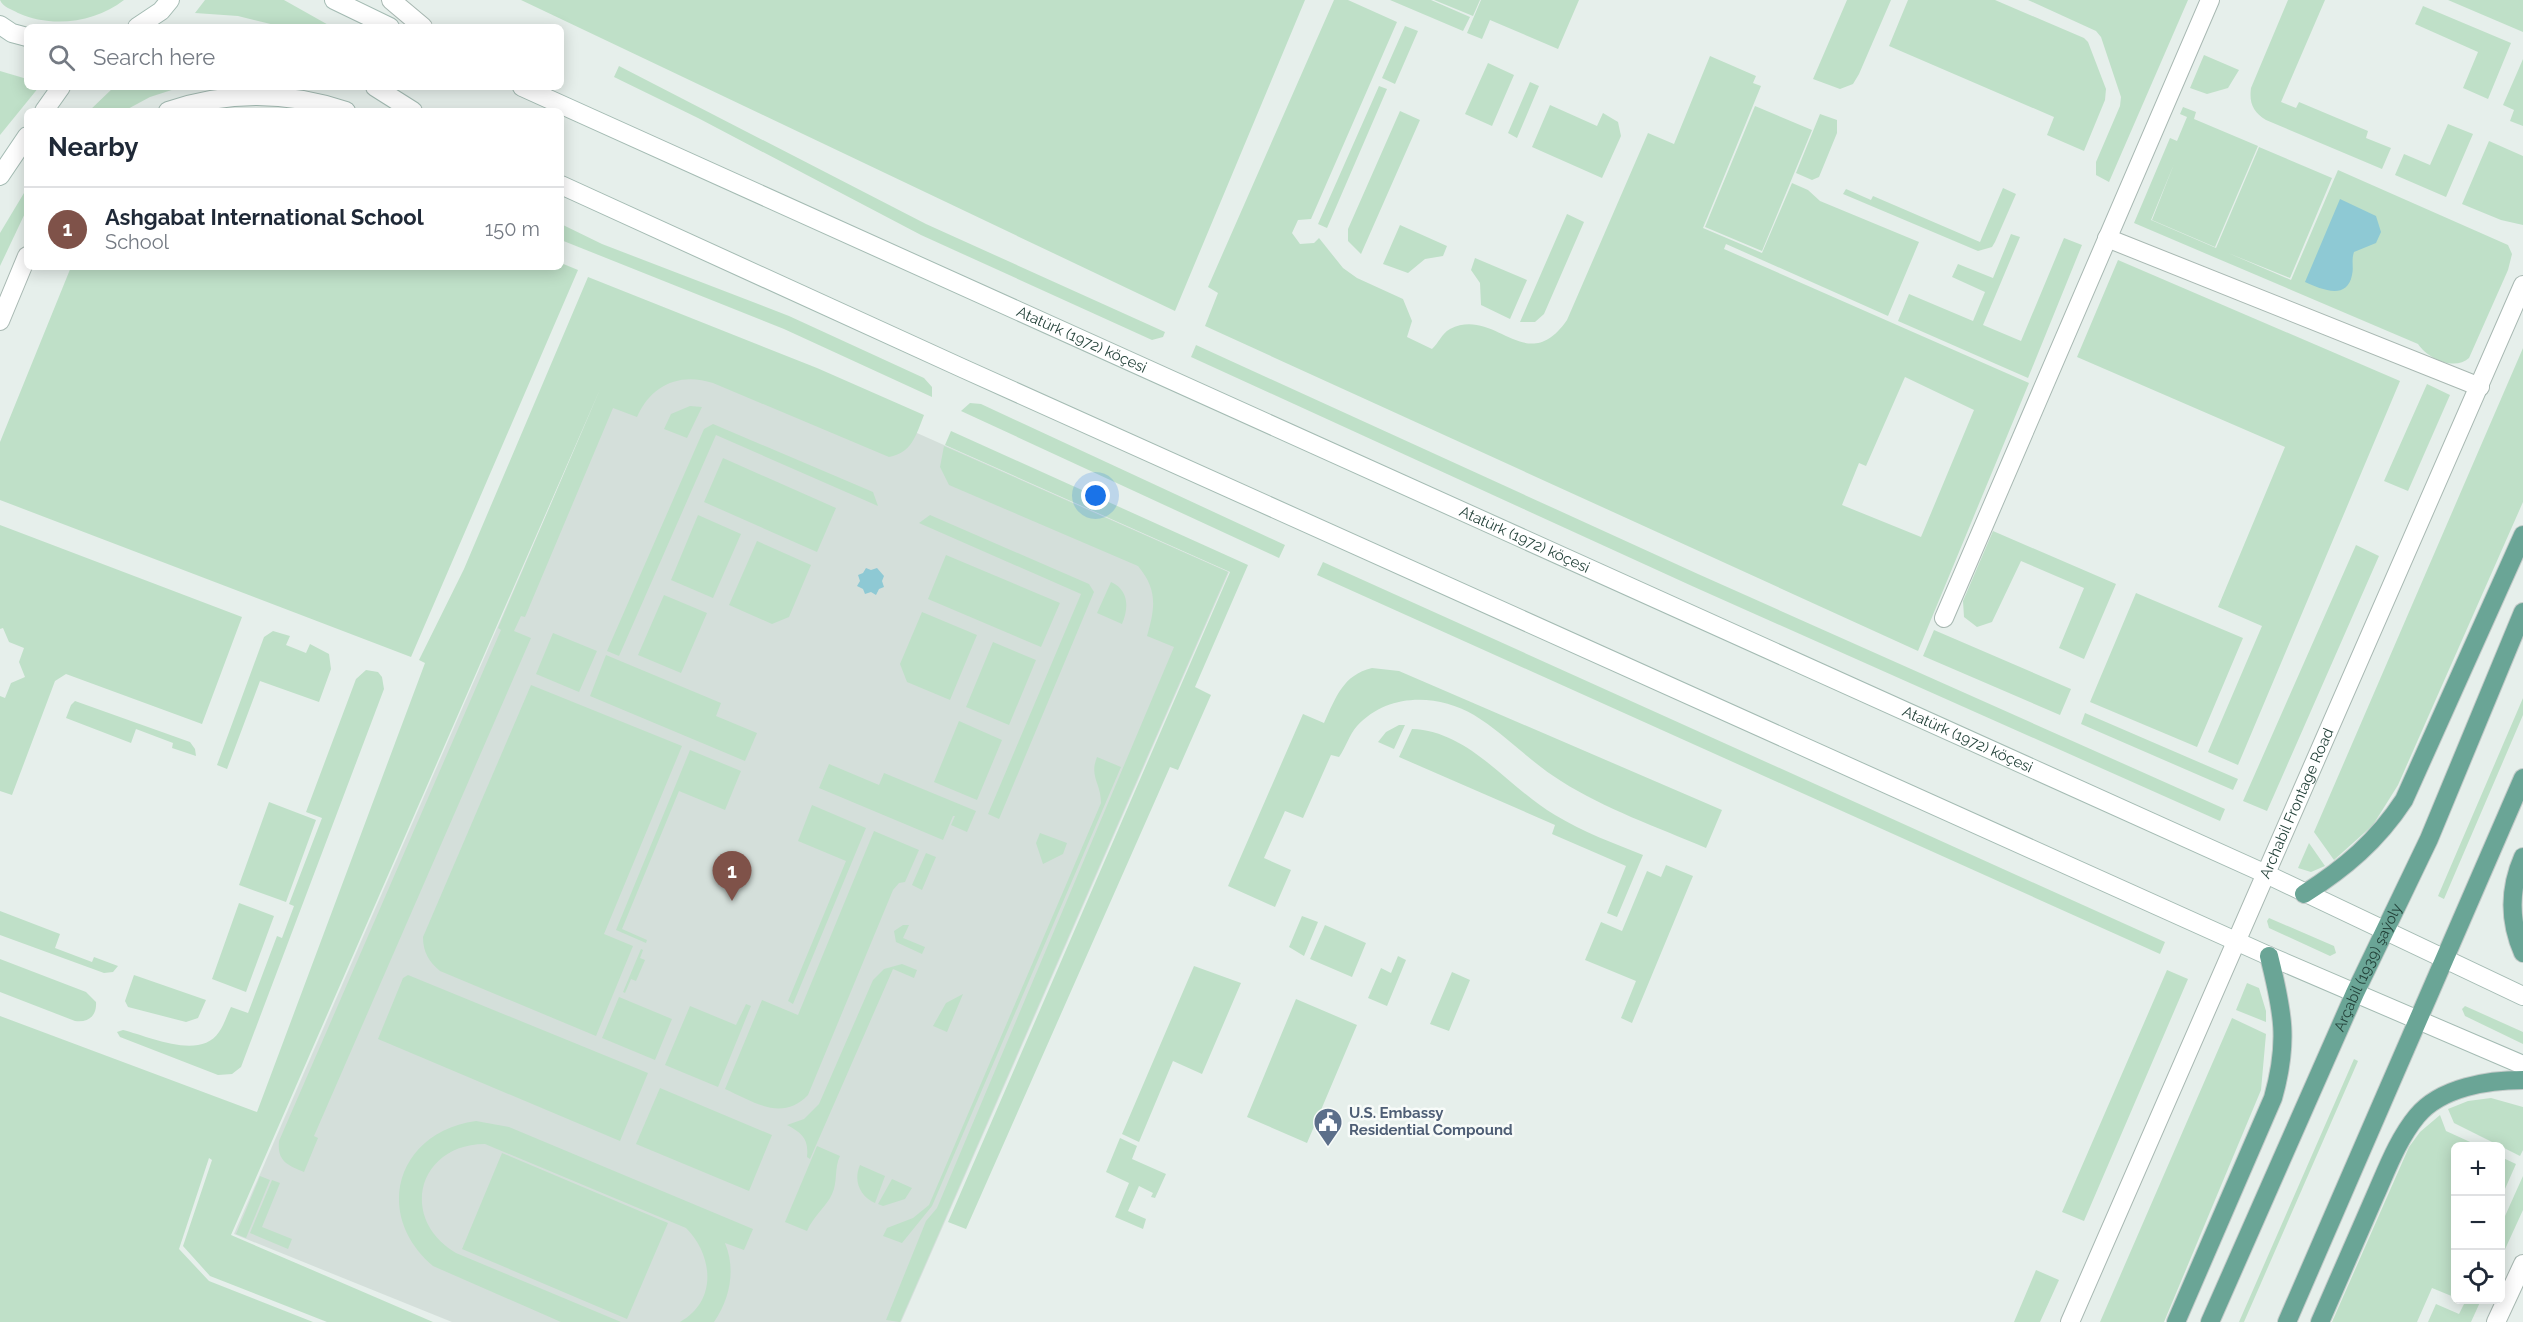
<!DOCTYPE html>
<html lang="en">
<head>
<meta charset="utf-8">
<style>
  :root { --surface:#fff; --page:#f6f6f7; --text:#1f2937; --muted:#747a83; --line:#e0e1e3; --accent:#7f5249 }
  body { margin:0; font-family:Raleway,sans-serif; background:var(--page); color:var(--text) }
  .controls { position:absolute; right:18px; bottom:18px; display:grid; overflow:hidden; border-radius:9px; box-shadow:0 3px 15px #0003 }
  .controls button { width:54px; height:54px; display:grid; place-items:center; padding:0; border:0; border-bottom:2px solid var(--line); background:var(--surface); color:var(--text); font:30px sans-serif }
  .you { position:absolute; left:1096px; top:496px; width:21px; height:21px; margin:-15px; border:4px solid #fff; border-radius:50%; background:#1a73e8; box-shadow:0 0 0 9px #1a73e833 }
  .badge { display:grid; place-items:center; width:39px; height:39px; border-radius:50%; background:var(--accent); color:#fff; font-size:20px; font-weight:700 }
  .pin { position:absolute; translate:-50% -50px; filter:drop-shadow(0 2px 3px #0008) }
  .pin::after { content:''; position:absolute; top:32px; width:21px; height:18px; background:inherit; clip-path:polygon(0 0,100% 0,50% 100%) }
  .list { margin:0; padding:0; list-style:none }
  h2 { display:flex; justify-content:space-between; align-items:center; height:78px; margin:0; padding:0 24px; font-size:26px }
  h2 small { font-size:20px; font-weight:400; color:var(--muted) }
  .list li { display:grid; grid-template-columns:39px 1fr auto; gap:18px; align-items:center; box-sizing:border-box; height:84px; padding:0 24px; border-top:2px solid var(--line) }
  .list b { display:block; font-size:22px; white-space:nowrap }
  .list p { margin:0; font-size:20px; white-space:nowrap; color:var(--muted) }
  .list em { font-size:20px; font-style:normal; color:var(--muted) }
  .icon { flex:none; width:33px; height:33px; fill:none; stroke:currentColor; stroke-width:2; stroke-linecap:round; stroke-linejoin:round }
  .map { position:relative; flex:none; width:2523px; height:1322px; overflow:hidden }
  .search { position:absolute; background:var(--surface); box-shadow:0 3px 15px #0003; left:24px; top:24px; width:540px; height:66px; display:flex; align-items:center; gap:15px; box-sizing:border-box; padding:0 21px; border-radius:9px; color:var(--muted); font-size:22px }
  .panel { position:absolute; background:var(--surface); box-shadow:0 3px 15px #0003; left:24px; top:108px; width:540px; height:162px; border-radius:9px }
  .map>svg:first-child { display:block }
  .built { fill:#d4dfda }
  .green { fill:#bfe0c8; fill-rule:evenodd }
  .water { fill:#8ec9d4 }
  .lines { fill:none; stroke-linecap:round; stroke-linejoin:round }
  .street-casing { stroke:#a8b8b2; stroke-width:20 }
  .secondary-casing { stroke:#a4bbb3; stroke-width:20 }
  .primary-casing { stroke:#c2cac8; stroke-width:20 }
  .street { stroke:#fff; stroke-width:18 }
  .secondary { stroke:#fff; stroke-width:18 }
  .primary { stroke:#6aa596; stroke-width:18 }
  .labels { text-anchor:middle; stroke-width:5; stroke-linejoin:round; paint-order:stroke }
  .street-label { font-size:15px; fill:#24423a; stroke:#f7fbf9 }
  .service-label { font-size:15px; font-weight:bold; fill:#4e5e75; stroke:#f7fbf9; text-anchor:start }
</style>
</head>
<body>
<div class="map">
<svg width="2523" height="1322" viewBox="0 0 2523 1322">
  <rect width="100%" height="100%" fill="#e6efeb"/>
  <path class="built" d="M 636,308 L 1229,572 L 901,1322 L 452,1322 L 234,1234 Z"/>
  <path class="green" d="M 0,0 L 124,0 C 95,23 51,28 18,13 C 11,9 3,7 0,0 Z
    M 205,0 L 284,0 L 332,27 L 283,27 L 238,16 L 195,13 Z
    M 521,0 L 1305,0 L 1175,311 Z
    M 1334,0 L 1348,0 L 1397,22 L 1311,219 L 1298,220 L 1292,233 L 1300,244 L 1314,243 L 1319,238 L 1343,268 L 1357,278 L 1403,299 L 1412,321 L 1407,337 L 1432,349 C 1439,343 1441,334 1450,329 C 1496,306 1526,379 1567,320 L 1648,133 L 1674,144 L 1710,56 L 1756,76 L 1753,83 L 1761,86 L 1703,228 L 1762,253 L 1792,183 L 1808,190 L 1820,201 L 1919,242 L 1888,316 L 1726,244 L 1724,249 L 2029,383 L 1918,651 L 1205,326 L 1218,293 L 1208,287 ZM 1905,377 L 1974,410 L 1921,537 L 1842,505 L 1859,463 L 1866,466 Z
    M 1390,0 L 1431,0 L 1470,17 L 1463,31 Z
    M 1434,0 L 1480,0 L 1473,16 Z
    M 1481,0 L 1579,0 L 1558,49 L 1490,20 L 1482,39 L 1467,33 Z
    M 1847,0 L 1891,0 L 1859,74 L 1853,84 L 1840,89 L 1813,79 Z
    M 1908,0 L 1995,0 L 2084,38 L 2088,42 L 2106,89 L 2105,100 L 2084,151 L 2047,135 L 2054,117 L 1889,46 Z
    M 2028,0 L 2188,0 L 2109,182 L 2096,175 L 2096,162 L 2120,106 L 2121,97 L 2101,37 L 2096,31 Z
    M 2288,0 L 2325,0 L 2281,102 L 2296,108 L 2299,102 L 2368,131 L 2366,138 L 2391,148 L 2382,169 L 2266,120 C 2253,112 2249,103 2251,88 Z
    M 2448,0 L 2523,0 L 2523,32 Z
    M 2423,6 L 2511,43 L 2488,99 L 2463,88 L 2478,52 L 2415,24 Z
    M 1405,26 L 1418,31 L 1395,84 L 1382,78 Z
    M 2204,55 L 2239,70 L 2228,88 L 2207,94 L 2190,88 Z
    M 2523,59 L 2523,126 L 2510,121 L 2514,110 L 2503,105 Z
    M 1488,63 L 1514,75 L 1492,126 L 1465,114 Z
    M 619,66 L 926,224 L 1165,332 L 1163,337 L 1152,340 L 921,235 L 698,118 L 614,77 Z
    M 0,71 L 27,79 L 27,87 L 39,87 L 0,135 Z
    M 1530,82 L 1539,86 L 1517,138 L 1508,133 Z
    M 1379,86 L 1387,89 L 1327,228 L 1318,224 Z
    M 114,87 L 181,87 L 150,97 L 124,111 L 89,111 Z
    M 1550,105 L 1597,126 L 1603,113 L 1618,122 L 1621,136 L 1602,178 L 1532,147 Z
    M 1755,106 L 1812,130 L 1762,251 L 1705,227 Z
    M 2183,107 L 2196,112 L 2194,119 L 2258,146 L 2215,247 L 2152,220 L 2174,164 L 2151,220 L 2216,248 L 2259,147 L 2332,178 L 2290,278 L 2228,253 L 2291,280 L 2338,170 L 2508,245 L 2512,254 L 2508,270 L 2469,358 C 2455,371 2428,359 2418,344 L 2134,223 L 2170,138 L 2177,141 L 2187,117 L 2180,114 Z
    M 1400,111 L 1420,120 L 1361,254 L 1348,241 L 1348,229 Z
    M 1820,114 L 1837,120 L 1837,133 L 1819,177 L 1812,180 L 1796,173 Z
    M 2448,124 L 2473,134 L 2446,197 L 2395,175 L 2404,154 L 2430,165 Z
    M 2489,141 L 2523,156 L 2523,225 L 2501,220 L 2462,204 Z
    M 27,188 L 27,209 L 0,266 L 0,233 Z
    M 2003,188 L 2016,194 L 1995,242 L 1992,247 L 1978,251 L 1843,194 L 1846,189 L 1871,200 L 1873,196 L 1980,242 Z
    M 1567,214 L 1584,222 L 1544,314 L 1535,322 L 1520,322 Z
    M 561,224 L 602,244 L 789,316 L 924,378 L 932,387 L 932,397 L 784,329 L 561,240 Z
    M 1400,225 L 1447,246 L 1443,256 L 1425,259 L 1408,273 L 1383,264 Z
    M 2011,234 L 2020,237 L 1983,325 L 2021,341 L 2064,238 L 2082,245 L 2028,378 L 1898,321 L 1909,294 L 1973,321 L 1985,292 L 1952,277 L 1958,264 L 1993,278 Z
    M 1475,258 L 1527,280 L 1510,319 L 1481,305 L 1480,283 L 1471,270 Z
    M 2118,260 L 2400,381 L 2238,765 L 2208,752 L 2262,626 L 2218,607 L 2285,447 L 2077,357 Z
    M 561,263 L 578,270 L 411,657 L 0,500 L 0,442 L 71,267 L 561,267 Z
    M 588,277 L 817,368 L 924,415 C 916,435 912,453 889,457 L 713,383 C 680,372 651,385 637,417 L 613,408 L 525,617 L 521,616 L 514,631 L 531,638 L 314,1136 L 318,1138 L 304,1172 C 287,1165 277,1161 279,1141 L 501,630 L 498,628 L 601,387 L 231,1235 L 433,1322 L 327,1322 L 210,1276 L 183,1246 L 212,1160 L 209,1158 L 179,1249 L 209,1281 L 313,1322 L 0,1322 L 0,1016 L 257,1112 L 425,663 L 419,660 L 464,569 Z
    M 1196,345 L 1698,574 L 2225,809 L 2220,821 L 1692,586 L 1191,357 Z
    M 2523,348 L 2523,502 L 2398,785 L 2373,825 L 2334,860 L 2314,832 Z
    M 2427,384 L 2450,395 L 2408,491 L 2384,481 Z
    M 970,403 L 981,404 L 1285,545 L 1279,558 L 961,411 Z
    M 690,406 L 702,407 L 687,438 L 664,429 L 671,414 Z
    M 713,424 L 873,492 L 878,506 L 716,435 L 619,656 L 607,651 L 704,429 Z
    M 951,431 L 1248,565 L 1195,687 L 1211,695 L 1178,770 L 1170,767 L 966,1229 L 948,1222 L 1230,572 L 945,445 Z
    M 944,446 L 1228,572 L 900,1322 L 886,1320 L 926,1221 L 937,1208 L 1174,647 L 1147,636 C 1155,608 1158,590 1138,566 L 949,485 L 940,467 Z
    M 723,458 L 836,508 L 817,552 L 704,502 Z
    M 698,515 L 741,534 L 713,598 L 671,580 Z
    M 930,515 L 1089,584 L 1094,592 L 999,819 L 988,814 L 1081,594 L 919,523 Z
    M 0,525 L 242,617 L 202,724 L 66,674 L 55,681 L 12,795 L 0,791 L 0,696 L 5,698 L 11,683 L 25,677 L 19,662 L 24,648 L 9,642 L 3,628 L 0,629 Z
    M 1993,531 L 2116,584 L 2084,659 L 2059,648 L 2084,588 L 2021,561 L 1992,622 L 1977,627 L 1964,617 L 1963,601 Z
    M 757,541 L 811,565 L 789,617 L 772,624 L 729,605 Z
    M 2356,545 L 2379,556 L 2267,811 L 2243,801 Z
    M 946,555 L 1060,603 L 1041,647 L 928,599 Z
    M 1323,562 L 2165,942 L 2160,954 L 1317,575 Z
    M 1111,582 C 1129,590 1129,608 1122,624 L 1097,613 Z
    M 2136,593 L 2243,638 L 2197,747 L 2090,702 Z
    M 664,595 L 707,613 L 681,673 L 638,655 Z
    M 922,612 L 977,635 L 950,700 L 907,682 L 900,664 Z
    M 1934,630 L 2071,689 L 2060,715 L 1923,656 Z
    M 273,631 L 290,636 L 286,645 L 306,653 L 310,644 L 329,654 L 331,669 L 319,702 L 260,681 L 227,769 L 217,765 L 264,637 Z
    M 553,633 L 597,651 L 579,692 L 536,674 Z
    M 993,642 L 1036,660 L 1009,725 L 966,707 Z
    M 606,655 L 721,703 L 716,716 L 757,733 L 745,761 L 590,696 Z
    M 1372,668 L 1399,671 L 1722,810 L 1706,848 C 1657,827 1605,809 1561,781 C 1530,762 1505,734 1474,715 C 1437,693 1387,693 1357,726 C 1349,735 1346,747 1339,757 L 1331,755 L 1303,818 L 1285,811 L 1264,858 L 1291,870 L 1275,907 L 1228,886 L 1303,714 L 1324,723 C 1336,697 1343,675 1372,668 Z
    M 366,670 L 378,672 L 382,677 L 384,689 L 241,1067 L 232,1074 L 218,1075 L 120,1037 L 117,1032 L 123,1030 C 148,1036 200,1061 219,1032 C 224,1025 227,1015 231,1007 L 248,1013 L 277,936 L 282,938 L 294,906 L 289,904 L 322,818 L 306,812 L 356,679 Z
    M 531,685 L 682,746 L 604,934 L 633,946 L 596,1036 L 440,971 C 429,962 423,952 423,937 Z
    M 2523,698 L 2523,715 L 2444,899 L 2438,896 Z
    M 75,701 L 190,742 L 195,749 L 196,756 L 172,748 L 173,743 L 136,729 L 131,743 L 66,718 L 71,705 Z
    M 2085,713 L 2238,779 L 2233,790 L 2081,724 Z
    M 959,721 L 1002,740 L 977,800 L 934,782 Z
    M 1399,725 L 1405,725 L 1394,749 L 1378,742 L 1386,732 Z
    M 1412,729 C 1470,731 1507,787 1555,815 C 1583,832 1613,843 1643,855 L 1617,917 L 1607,913 L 1626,866 L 1552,834 L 1555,825 L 1399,757 Z
    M 690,750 L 741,771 L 725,810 L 679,791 L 622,929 L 647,940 L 646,943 L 616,930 Z
    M 1097,757 L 1121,767 L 932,1206 L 902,1243 L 883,1236 L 887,1228 L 913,1218 L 929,1205 L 1101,803 C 1101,783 1089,777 1097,757 Z
    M 829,764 L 879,785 L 884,773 L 976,811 L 967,832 L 951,825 L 955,816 L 953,816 L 943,840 L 819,788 Z
    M 269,802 L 316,820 L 286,902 L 239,885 Z
    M 812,805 L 866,828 L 793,1004 L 788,1001 L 846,861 L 798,841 Z
    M 874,831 L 919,850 L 905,882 L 899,883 L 893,890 L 808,1095 C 782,1122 754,1102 725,1089 L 762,1000 L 798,1015 Z
    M 1040,833 L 1067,843 L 1063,854 L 1043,864 L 1036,843 Z
    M 2309,843 L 2325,866 L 2311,872 L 2298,868 Z
    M 926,853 L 936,857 L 922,890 L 912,885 Z
    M 1666,865 L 1693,876 L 1632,1023 L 1621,1018 L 1636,981 L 1585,960 L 1601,922 L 1622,931 L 1647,871 L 1661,877 Z
    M 239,903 L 274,916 L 246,992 L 212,979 Z
    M 0,911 L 60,934 L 55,948 L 92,962 L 94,957 L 118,966 L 113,972 L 104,973 L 0,935 Z
    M 1302,916 L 1318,922 L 1304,956 L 1289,947 Z
    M 2269,918 L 2334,946 L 2336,953 L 2330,956 L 2269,928 L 2267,921 Z
    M 903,925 L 909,925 L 903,938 L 925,947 L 922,954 L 896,942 L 894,931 Z
    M 1325,925 L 1366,943 L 1352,977 L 1310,959 Z
    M 641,949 L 643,950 L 640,958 L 645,960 L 636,981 L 631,979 L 625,993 L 623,992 Z
    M 1398,956 L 1406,960 L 1387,1006 L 1368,998 L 1381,968 L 1391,973 Z
    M 0,959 L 86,992 L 96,1002 C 97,1015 89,1023 75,1021 L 0,992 Z
    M 902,964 L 917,970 L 914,978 L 893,969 L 810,1159 L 807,1157 C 809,1139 802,1133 787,1125 L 804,1119 L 819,1104 L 873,980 L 884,969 Z
    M 1194,966 L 1241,983 L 1202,1074 L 1173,1061 L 1139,1142 L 1122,1134 Z
    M 2167,970 L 2188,979 L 2084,1221 L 2062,1212 Z
    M 1452,972 L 1470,980 L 1449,1031 L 1430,1024 Z
    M 134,975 L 206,1000 L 198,1018 L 186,1022 L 128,1007 L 125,1001 Z
    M 408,975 L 648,1073 L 620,1141 L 378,1039 L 403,978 Z
    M 2247,983 L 2259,988 L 2266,1011 L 2266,1022 L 2236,1010 Z
    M 963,994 L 947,1032 L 933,1026 L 946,1003 Z
    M 619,997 L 672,1019 L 655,1060 L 602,1038 Z
    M 1296,999 L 1357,1025 L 1307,1143 L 1247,1117 Z
    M 746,1004 L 751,1006 L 718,1087 L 665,1065 L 690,1006 L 736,1025 Z
    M 2465,1006 L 2523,1032 L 2523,1044 L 2465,1016 L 2462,1009 Z
    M 2232,1018 L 2266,1034 L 2261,1090 L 2164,1322 L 2100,1322 Z
    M 2354,1059 L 2358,1061 L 2244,1322 L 2239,1322 Z
    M 660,1088 L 772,1135 L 749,1191 L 636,1144 Z
    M 2491,1098 L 2523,1107 L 2523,1150 L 2520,1156 L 2454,1123 L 2448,1109 L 2468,1101 Z
    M 2440,1115 L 2446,1131 L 2479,1146 L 2456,1146 L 2454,1297 L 2432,1288 L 2417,1322 L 2332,1322 L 2409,1147 L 2420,1132 Z
    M 476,1121 L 509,1127 L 753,1229 L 744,1250 L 725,1243 C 736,1269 730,1299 714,1322 L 680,1322 C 718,1301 713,1255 686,1228 L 485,1144 C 418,1144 398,1219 456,1253 L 621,1322 L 561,1322 L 433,1266 C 372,1214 397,1132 476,1121 Z
    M 1120,1138 L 1137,1146 L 1132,1159 L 1166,1174 L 1155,1198 L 1151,1197 L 1153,1193 L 1139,1186 L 1128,1211 L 1146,1219 L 1143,1229 L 1115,1217 L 1129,1183 L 1106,1172 Z
    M 817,1146 L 840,1156 C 834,1168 838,1182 832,1194 C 827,1206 814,1215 807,1231 L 785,1222 Z
    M 502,1153 L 668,1223 L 627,1319 L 462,1249 Z
    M 2501,1157 L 2516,1164 L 2501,1198 Z
    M 860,1165 L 885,1176 L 875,1203 C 860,1196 853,1181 860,1165 Z
    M 260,1176 L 270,1180 L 246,1238 L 236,1234 Z
    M 2523,1176 L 2523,1210 L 2501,1258 L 2501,1225 Z
    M 892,1179 L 912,1188 L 905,1199 L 883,1206 L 878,1204 Z
    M 272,1180 L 280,1183 L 262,1227 L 292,1239 L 288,1249 L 250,1233 Z
    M 2036,1270 L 2059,1280 L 2040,1322 L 2014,1322 Z
    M 2466,1300 L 2481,1300 L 2471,1322 L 2428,1322 L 2436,1304 L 2459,1314 Z"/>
  <path class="water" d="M 2340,199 L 2376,216 L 2381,232 L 2376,243 L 2354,252 C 2351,261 2354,267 2352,275 C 2347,301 2321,289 2305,282 Z
    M 866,568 L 871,570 L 877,568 L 884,576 L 882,581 L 884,587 L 879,589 L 876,595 L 871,592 L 865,594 L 863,589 L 857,586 L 860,581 L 858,575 L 863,573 Z"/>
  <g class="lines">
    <g class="street-casing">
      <g id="street">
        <path d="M 391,0 L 423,27"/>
        <path d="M 2107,238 L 2480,387"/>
        <path d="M 0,321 L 27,256"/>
        <path d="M 1944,618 L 2210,0"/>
        <path id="s1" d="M 2070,1322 L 2523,285"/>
        <path d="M 2496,1322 L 2523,1264"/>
      </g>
    </g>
    <g class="secondary-casing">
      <g id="secondary">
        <path d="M 334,0 L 390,27"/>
        <path d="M 0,25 L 12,33 L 27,37"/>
        <path d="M 137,27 L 161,11 L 170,0"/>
        <path d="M 375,87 L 413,111"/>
        <path id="s2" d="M 522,87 L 2266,874 L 2523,996"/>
        <path d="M 44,111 L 61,87"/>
        <path d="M 168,111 C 227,91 286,91 346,111"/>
        <path d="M 0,176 L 27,136"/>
        <path d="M 561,185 L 962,368 L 2269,956 L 2523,1065"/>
      </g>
    </g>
    <g class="primary-casing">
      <g id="primary">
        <path d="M 2523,857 C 2509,889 2509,921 2523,953"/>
        <path d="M 2304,894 C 2345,868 2377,841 2404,800 L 2523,535"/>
        <path d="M 2176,1322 L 2273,1098 C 2289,1042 2283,1012 2269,956"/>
        <path id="s3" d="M 2210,1322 L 2355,993 L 2429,839 L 2523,612"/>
        <path d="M 2287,1322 L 2523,778"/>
        <path d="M 2320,1322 C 2338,1280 2357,1238 2375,1196 C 2387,1169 2398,1139 2417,1116 C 2441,1087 2489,1080 2523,1080"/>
      </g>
    </g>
    <use href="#street" class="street"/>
    <use href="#secondary" class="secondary"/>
    <use href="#primary" class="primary"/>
  </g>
  <defs>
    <g id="civic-pin" transform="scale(1.5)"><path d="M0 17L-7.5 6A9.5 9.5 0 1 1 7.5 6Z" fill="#5c6f8a" stroke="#f7fbf9"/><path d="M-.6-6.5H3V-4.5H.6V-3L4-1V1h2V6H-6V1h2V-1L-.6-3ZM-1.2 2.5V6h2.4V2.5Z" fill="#fff"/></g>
  </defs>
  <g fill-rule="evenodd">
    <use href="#civic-pin" x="1328" y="1122"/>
  </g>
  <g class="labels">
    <g class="street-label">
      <text dy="5" stroke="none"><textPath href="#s2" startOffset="614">Atatürk (1972) köçesi</textPath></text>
      <text dy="5" stroke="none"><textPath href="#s2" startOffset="1100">Atatürk (1972) köçesi</textPath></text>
      <text dy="5" stroke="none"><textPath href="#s2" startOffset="1586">Atatürk (1972) köçesi</textPath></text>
      <text dy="5" stroke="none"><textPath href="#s1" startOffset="566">Archabil Frontage Road</textPath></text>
      <text dy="5" stroke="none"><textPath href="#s3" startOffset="388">Arçabil (1939) şaýoly</textPath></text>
    </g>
    <g class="service-label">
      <text x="1349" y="1118">U.S. Embassy<tspan x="1349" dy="17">Residential Compound</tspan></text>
    </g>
  </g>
</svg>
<div class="controls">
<button>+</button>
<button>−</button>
<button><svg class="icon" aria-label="locate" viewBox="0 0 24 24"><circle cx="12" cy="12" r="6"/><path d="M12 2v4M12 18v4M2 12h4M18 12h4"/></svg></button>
</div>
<div class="you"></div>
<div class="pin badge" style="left:732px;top:901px">1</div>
<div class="search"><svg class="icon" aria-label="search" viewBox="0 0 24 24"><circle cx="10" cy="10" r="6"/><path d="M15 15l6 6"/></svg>Search here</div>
<section class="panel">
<h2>Nearby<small></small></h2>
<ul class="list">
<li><span class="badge">1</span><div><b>Ashgabat International School</b><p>School</p></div><em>150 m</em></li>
</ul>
</section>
</div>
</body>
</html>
